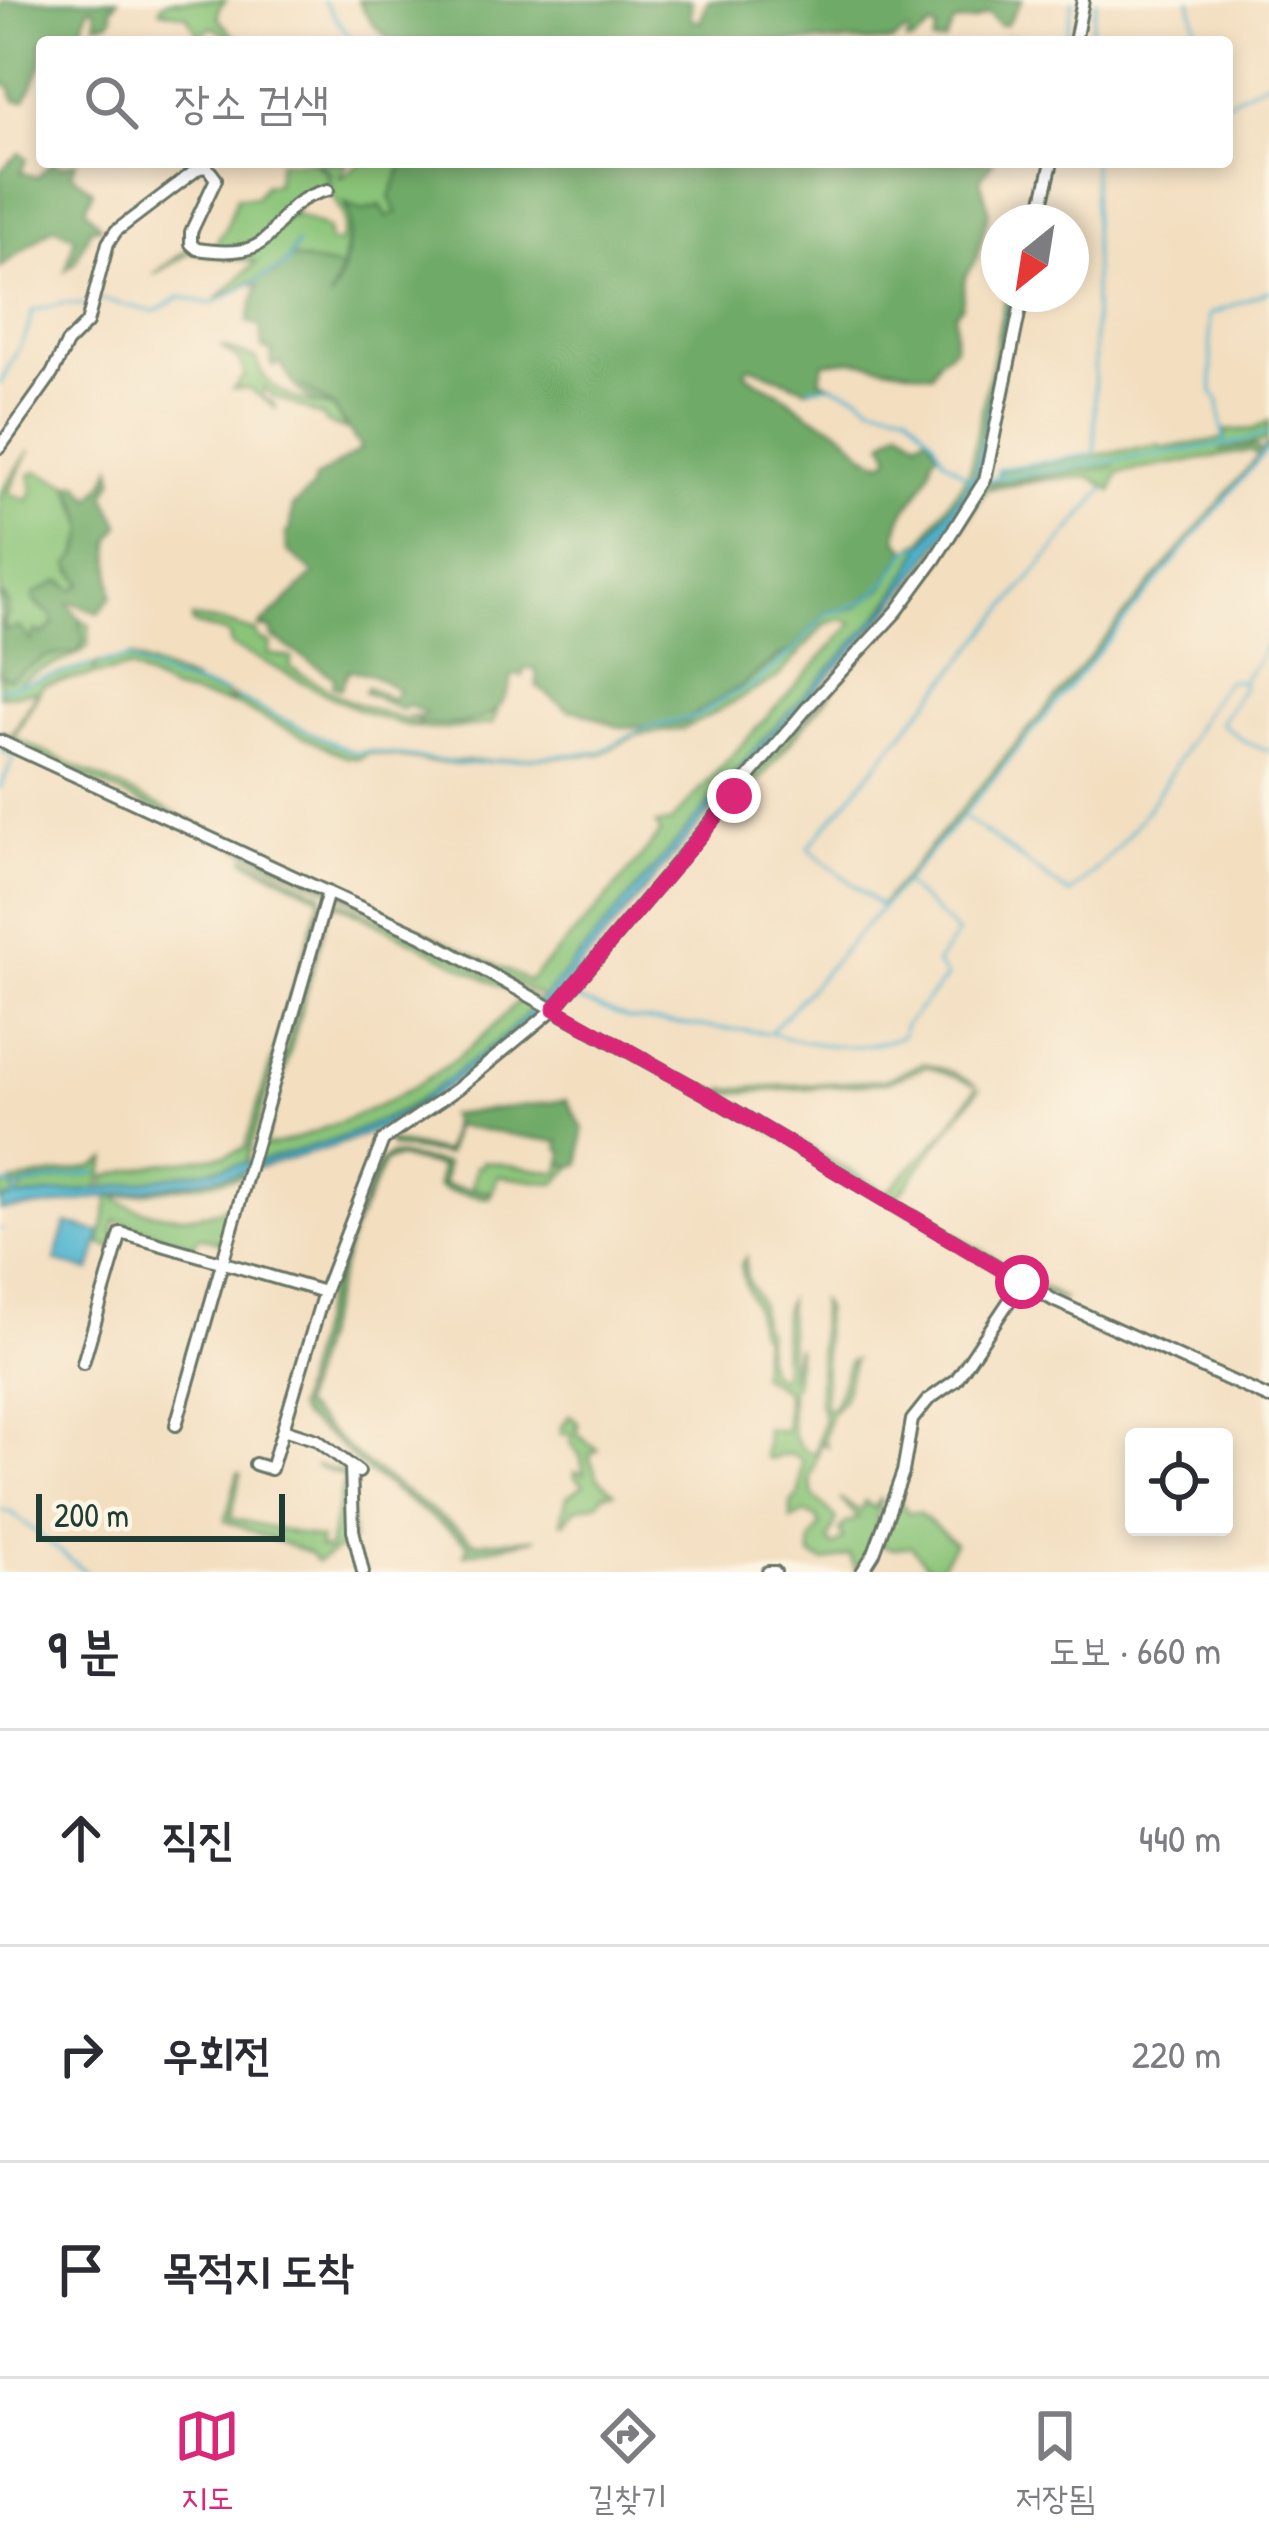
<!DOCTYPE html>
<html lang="ko">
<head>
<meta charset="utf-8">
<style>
  :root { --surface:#fff; --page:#f2f2f3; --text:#2b2b33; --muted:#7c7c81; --line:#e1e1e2; --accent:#db2777 }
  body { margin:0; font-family:"Patrick Hand","Poor Story",sans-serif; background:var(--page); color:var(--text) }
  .controls { position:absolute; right:36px; bottom:36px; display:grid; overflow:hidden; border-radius:12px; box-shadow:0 6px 18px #0003 }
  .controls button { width:108px; height:108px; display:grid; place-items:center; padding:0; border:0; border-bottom:3px solid var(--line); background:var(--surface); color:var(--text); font:60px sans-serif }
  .compass { position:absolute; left:981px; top:204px; width:108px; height:108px; border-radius:50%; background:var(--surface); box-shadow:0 6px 18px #0003; rotate:210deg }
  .scale { position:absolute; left:36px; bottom:30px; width:249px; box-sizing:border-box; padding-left:12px; border:6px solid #1f3d34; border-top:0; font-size:33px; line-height:42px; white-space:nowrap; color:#1f3d34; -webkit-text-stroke:9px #fcf5e5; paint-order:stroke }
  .stop { position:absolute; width:36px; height:36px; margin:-27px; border:9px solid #db2777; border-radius:50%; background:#fff }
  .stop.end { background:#db2777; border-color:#fff; box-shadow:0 3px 12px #0008 }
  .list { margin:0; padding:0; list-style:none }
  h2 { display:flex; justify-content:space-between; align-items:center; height:156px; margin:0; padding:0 48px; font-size:51px }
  h2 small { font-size:39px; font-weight:400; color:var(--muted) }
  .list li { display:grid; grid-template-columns:78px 1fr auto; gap:36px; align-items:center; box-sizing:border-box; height:216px; padding:0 48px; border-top:3px solid var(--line) }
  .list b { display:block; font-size:45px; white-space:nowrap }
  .list em { font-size:39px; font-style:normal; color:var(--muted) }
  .icon { flex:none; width:66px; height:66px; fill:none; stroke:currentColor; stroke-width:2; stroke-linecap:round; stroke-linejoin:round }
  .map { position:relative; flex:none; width:1269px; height:1572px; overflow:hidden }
  .search { position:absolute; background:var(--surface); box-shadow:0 6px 18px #0003; left:36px; right:36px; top:36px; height:132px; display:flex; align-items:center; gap:30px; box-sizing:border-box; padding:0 42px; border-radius:12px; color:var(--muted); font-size:45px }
  .sheet { height:804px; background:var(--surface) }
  nav { display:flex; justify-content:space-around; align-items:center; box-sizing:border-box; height:168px; border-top:3px solid var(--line); background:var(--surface); font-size:33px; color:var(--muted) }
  nav a { display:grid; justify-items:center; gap:6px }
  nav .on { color:var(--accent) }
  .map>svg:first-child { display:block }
  .green { fill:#8ac478; stroke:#548056; stroke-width:3; fill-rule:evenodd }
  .forest { fill:#6faa68; stroke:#47744e; stroke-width:3 }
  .water { fill:#50b5cf; stroke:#387982; stroke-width:3 }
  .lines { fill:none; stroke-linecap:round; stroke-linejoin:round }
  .stream { stroke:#50b5cf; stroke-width:3 }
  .minor-casing { stroke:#697565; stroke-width:16 }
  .minor { stroke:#fff; stroke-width:10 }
  .route { stroke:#db2777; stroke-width:15 }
</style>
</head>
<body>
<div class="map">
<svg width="1269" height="1572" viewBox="0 0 1269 1572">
  <rect width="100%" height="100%" fill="#fcf5e5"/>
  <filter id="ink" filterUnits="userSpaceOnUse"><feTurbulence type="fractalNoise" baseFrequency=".00833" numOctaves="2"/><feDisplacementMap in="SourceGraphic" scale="24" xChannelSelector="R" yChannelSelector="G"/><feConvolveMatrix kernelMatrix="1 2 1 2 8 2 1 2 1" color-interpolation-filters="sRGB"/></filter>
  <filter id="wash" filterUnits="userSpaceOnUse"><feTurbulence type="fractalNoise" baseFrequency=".004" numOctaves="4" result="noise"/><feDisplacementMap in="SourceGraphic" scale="48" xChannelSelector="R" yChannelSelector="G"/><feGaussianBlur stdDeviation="2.7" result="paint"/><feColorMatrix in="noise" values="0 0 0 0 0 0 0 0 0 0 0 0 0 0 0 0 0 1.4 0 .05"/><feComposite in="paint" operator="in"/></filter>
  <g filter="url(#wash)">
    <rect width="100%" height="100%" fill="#f3dec0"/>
    <path class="green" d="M 171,0 L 226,0 L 219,8 L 218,18 L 235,37 L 254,42 L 237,42 L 213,27 L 206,31 L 202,40 L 186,15 L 160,10 L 162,4 Z
      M 279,162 L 313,162 L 328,174 L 326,187 L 297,201 L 263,242 L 211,250 L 226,228 L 237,197 L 255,198 L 265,185 L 276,184 Z
      M 317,162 L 347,162 L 339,179 L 362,162 L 404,162 L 390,197 L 398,213 L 387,217 L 381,205 L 362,210 L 344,203 L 350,220 L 342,268 L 292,258 L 297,242 L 284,265 L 216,300 L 256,262 L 191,252 L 153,275 L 185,251 L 243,254 L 299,205 L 290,217 L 296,215 L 328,228 L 330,242 L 339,243 C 352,215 338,213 332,193 C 330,186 331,179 330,172 Z
      M 1006,294 L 1011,294 L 974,474 L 928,541 L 919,545 L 923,547 C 888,620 820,676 766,737 C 690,822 624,919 543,998 L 419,931 L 0,738 L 0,731 L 12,735 L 37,691 L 0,696 L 0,674 L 9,678 L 48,656 L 80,650 L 84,640 L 79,618 L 90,625 C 88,632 90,639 88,645 C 84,657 32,669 16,685 L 93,665 L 94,670 L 97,664 L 128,658 L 140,663 L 128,656 L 195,682 L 170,678 L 227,694 L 226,699 L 233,701 L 231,696 L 355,753 L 370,751 L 429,762 L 497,761 L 458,765 L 370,753 L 359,759 L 347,757 L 236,705 L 173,691 L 129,668 L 43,685 L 14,737 L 529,981 L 594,913 L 661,833 L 656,824 L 670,823 L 853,623 L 842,619 L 825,624 L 778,677 L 705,718 L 683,729 L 636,735 L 600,754 L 498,760 L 600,753 L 645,729 L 685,723 L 726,698 L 789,650 L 793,651 L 828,613 L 855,608 L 883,588 L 908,550 L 923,540 L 969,472 Z
      M 220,346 L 257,359 C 263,391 302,404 332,407 L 347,430 L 326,423 L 324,417 L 273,396 L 264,387 L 263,397 L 274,403 L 275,408 L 250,389 L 233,389 L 245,375 L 240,361 Z
      M 1269,421 L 1266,441 L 1219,451 L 1254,446 L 1259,449 L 1255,454 L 1251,451 L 1118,473 L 1112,491 L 1091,477 L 1052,479 L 987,489 L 919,596 L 852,667 L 745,798 L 738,795 L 886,627 L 983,486 L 1116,466 L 986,484 L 998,479 L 999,471 L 1158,445 L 1165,448 L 1224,439 L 1225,445 L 1224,431 L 1255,429 Z
      M 1269,443 L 1232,491 L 962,815 L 881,905 Z
      M 30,450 L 8,493 L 28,500 L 32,490 L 30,475 L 36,471 L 68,484 L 86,530 L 71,570 L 82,583 L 74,591 L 64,581 C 49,583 42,592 36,605 L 52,616 L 55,624 L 41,635 L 36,633 L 31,642 L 23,634 L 5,631 L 5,597 L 0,596 L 0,494 Z
      M 192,618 L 223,622 L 256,632 L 258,638 L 271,644 L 268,654 L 292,658 L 290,667 L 301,674 L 349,701 L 417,724 L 467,723 L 497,712 L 492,724 C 471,726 447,731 427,729 C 356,720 295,674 231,646 L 229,634 L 193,624 Z
      M 246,857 L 322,893 L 322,903 L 246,1163 L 103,1189 L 106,1176 L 159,1164 L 227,1155 L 245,1148 L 320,900 L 319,896 L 245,860 Z
      M 335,899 L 421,937 L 539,1002 C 455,1088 373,1139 254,1162 L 327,906 ZM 339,904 L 521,997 C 467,1060 404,1099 327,1127 C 306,1135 286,1144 264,1146 L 329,910 Z
      M 923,1063 L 952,1072 L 977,1086 L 927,1066 L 884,1083 L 718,1094 L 887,1192 L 948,1129 L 975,1089 L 979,1089 L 896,1199 L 1065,1300 L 1055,1298 L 710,1094 L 725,1089 L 884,1080 Z
      M 107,1159 L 98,1189 L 0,1202 L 0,1186 L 11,1185 L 17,1198 L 25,1186 L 99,1172 L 25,1184 L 17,1188 L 12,1182 L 94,1167 Z
      M 483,1161 L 559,1173 L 562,1163 L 572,1167 L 555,1184 L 498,1176 L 492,1192 L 472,1189 L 476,1166 L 482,1166 Z
      M 243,1172 L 241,1177 L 115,1198 C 142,1216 196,1223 225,1207 L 230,1214 L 222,1243 L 198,1236 L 195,1246 L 116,1220 L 113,1232 L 117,1234 L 112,1248 L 100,1244 L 109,1197 Z
      M 746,1258 C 744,1281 750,1282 758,1299 C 763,1311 758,1319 766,1331 C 767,1348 760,1368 778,1377 L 782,1374 C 785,1352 778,1320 788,1301 L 790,1380 L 796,1347 L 797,1350 L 795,1385 L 791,1388 C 791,1414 785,1445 813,1453 L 816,1450 L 824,1418 L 819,1402 L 820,1301 L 824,1306 L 825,1410 L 835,1405 L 849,1361 L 854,1360 L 843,1399 L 830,1415 L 824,1438 L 827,1446 L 821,1442 L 810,1480 L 813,1495 L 837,1519 L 828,1540 L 833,1546 L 843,1539 L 840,1530 L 846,1523 L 859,1518 L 840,1499 L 861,1511 L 865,1501 L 873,1508 L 881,1498 C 873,1528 882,1541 857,1572 L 850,1555 L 825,1562 L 811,1556 L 810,1542 L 820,1525 L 816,1517 L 806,1513 L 791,1520 L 791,1503 L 799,1494 L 802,1459 L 790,1454 L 769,1459 L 765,1456 L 766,1428 L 786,1431 L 786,1391 L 760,1375 L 763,1337 C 754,1326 759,1319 754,1306 C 748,1292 743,1281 741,1265 Z
      M 570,1415 L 578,1423 L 578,1435 L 598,1450 L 589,1456 L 598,1478 L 614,1492 L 604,1494 L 598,1503 L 575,1509 L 565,1522 L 561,1522 L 567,1496 L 584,1485 L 575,1477 L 575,1472 L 584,1473 L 580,1456 L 570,1443 L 572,1434 L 561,1434 L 561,1427 Z
      M 315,1465 L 348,1475 L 353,1541 L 317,1562 L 309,1553 L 225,1521 L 238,1473 L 241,1474 L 231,1518 L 321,1539 L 319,1547 L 328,1550 L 345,1477 Z
      M 901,1487 L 901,1503 L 908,1512 L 919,1513 L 955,1543 L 939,1568 L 929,1568 L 911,1546 L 893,1549 L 878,1544 Z"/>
    <path class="forest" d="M 4,0 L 118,0 L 110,11 L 113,15 L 109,22 L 96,24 L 95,8 L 89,7 L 78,42 L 42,42 L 42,64 L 25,101 L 15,100 L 10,86 L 0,81 L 0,6 Z
      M 358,0 L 691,0 L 691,19 L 700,22 L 708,0 L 1022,0 L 1006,25 L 999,25 L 988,13 L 973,21 L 954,23 L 945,42 L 933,42 L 937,29 L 931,27 L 913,42 L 906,42 L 910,33 L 907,31 L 892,42 L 392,42 L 372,23 Z
      M 20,153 L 27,159 L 21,172 L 37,177 L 53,162 L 62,166 L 76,162 L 72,174 L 93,191 L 85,208 L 101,227 L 91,228 L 75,263 L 66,270 L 75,237 L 54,227 L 0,268 L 0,171 Z
      M 404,162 L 993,162 L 980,179 L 989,210 L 976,260 L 965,277 L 962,306 L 955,314 L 955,347 L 939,359 L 932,374 L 850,360 L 824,363 L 820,380 L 830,384 L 806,389 L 753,367 L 748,366 L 745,371 C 755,383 772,387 785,396 C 807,413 808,415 833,426 C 854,435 859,461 887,461 L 891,454 L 883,442 L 901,427 L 918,440 L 927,434 L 938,452 L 932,457 C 932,491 893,507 898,541 L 907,549 L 882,587 L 855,606 L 827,612 L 792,651 L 773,659 L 741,686 L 684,721 L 634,728 L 616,726 L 577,710 L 570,711 L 537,687 L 536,668 L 524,669 L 523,676 L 512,675 C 505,727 460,726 417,724 L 419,720 L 407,716 L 422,717 L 425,713 L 407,705 L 402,710 L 364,692 L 367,687 L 392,699 L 398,690 L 372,675 L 349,670 L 340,689 L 332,685 L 335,678 L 271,636 L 272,629 L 259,627 L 314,574 L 287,550 L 286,533 L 290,531 L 292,507 L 313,488 L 315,479 L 361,449 L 333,406 L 302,385 L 332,407 C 304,404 293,385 280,362 L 274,367 L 271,364 L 272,352 L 262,348 L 260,326 L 247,322 L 258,285 L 246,284 L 276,273 L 292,258 L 342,268 L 329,300 C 344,283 355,227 347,205 L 362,211 L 381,206 L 387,217 L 397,213 L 390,197 Z
      M 112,466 L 114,479 L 105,495 L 120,525 L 110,542 L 112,596 L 98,613 L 74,603 L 68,604 L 79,618 L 84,640 L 77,653 L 48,656 L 9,679 L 0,674 L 0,596 L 8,603 L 8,616 L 2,623 L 5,631 L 19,627 L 31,641 L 35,630 L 42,635 L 54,625 L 52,616 L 33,600 L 34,594 L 59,581 L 74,590 L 82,583 L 69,564 C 95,540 84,511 68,484 L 79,484 L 91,498 L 105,483 Z
      M 567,1100 L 583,1129 L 580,1164 L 572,1167 L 562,1163 L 563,1151 L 559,1149 L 559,1142 L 454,1126 L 447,1155 L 392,1147 L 388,1141 L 445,1152 L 452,1123 L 449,1115 Z
      M 390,1154 L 446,1164 L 444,1185 L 492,1192 L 489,1198 L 446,1191 L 438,1186 L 440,1167 L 398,1158 L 385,1161 L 352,1234 L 301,1405 L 362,1461 L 475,1542 L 537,1538 L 464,1555 L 468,1544 L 359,1465 L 334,1440 L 300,1416 L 296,1408 L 327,1291 L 378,1165 Z"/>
    <path class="water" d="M 1011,294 L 1017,294 L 982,477 L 957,516 L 889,612 L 769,742 L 555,997 L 507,1042 L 403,1119 L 332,1147 L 238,1173 L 52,1206 L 0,1210 L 3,1199 L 107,1188 L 268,1159 L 337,1139 L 407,1110 L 507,1034 L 551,989 L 765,738 L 890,604 L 925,542 L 974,474 Z
      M 66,1223 L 101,1233 L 90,1271 L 55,1261 Z"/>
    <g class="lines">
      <path class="stream" d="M 323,0 L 353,42
        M 1190,0 L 1200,42
        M 1066,40 L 1073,0
        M 1004,42 L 1006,36 L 1066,41
        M 1089,42 L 1097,0
        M 1227,102 L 1269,80
        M 488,162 L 493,170
        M 98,299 L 155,312 L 180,297 L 212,304 L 285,266 L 297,244
        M 0,384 L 28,330 L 32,311 L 65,303 L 87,306
        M 809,387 L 830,385 L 859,395 L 871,404 L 907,411 L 934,440 L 943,458 L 971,479
        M 1224,444 L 1219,402 L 1213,393 L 1209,315 L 1269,291
        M 996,478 L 998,469 L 1004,468 L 1095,454 L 1093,162
        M 987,479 L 1235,443 L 1269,433
        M 99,663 L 128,658 L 161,675 L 227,693
        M 1242,681 L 1243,688 L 1220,723 L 1246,742 L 1269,751
        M 0,689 L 93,665
        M 236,697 L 355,753 L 370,751 L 462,764 L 600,752 L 645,728 L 696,717 L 726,697 L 753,685 L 792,652 L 827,613 C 873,605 884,586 908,550 L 923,545
        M 0,750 L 14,757 L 0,788
        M 964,814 L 1269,447
        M 880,906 L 808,848 L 1105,488
        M 568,1004 L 575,999 L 629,1019 L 770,1033 L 963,816 L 1069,894 C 1113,858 1149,812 1177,762 C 1193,735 1207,705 1227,681 L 1241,681 L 1257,662 L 1269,639
        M 770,1033 C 808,1045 867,1054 903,1035 L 904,1026 L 947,977 L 936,964 L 958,933 L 904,883
        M 0,1185 L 11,1184 L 14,1188
        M 16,1200 L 17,1190 L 25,1185 L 97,1172
        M 0,1229 L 1,1229
        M 0,1510 L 12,1513 L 86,1572"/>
    </g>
  </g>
  <g filter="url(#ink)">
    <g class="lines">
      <g class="minor-casing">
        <path id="minor" d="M 1075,42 L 1083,0
          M 1038,222 L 1052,162
          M 0,447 L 52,374 L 67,343 L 87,323 L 108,243 L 116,231 L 199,168 L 207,167 L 216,179 L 191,232 L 191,244 L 197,249 C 296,264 256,207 328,190
          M 0,741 L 420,935 L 706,1094 L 1055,1301 L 1269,1398
          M 83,1363 L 121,1233 L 324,1292
          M 176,1425 L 328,892
          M 286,1430 L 317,1440 L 359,1472
          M 255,1464 L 271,1469 L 324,1292 L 383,1140 L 457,1089 L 554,1009 L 807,708 L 897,611 L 935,559 L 985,480 L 1023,294
          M 351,1466 L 353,1530 L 363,1572
          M 768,1572 L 775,1572
          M 862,1572 L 874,1553 L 903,1472 L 912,1420 L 928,1400 L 956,1380 L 1022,1282"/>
      </g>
      <use href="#minor" class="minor"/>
    </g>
  </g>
  <g class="lines" filter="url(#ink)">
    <path class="route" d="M 734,796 L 554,1009 L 706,1094 L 1022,1282"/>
  </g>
</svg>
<div class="controls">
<button><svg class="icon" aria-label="locate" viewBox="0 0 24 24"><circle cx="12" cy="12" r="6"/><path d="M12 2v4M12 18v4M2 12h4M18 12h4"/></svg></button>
</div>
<svg class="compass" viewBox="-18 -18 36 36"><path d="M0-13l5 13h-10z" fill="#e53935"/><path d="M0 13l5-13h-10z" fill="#7c7c81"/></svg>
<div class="scale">200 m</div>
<div class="stop" style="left:1022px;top:1282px"></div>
<div class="stop end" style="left:734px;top:796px"></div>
<div class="search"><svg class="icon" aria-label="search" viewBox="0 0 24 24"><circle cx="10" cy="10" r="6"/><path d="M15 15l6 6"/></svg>장소 검색</div>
</div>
<section class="sheet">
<h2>9 분<small>도보 · 660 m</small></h2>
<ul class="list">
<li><svg class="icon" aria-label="ahead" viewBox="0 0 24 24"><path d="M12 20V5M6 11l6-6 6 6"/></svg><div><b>직진</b></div><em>440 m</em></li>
<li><svg class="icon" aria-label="right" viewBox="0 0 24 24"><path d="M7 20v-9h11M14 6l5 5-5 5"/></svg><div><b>우회전</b></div><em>220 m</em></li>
<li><svg class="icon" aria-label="arrive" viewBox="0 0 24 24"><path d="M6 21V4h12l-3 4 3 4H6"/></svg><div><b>목적지 도착</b></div></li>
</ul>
</section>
<nav>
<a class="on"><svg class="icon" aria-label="map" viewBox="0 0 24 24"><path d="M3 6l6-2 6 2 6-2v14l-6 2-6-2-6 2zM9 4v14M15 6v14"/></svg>지도</a>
<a><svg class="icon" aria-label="directions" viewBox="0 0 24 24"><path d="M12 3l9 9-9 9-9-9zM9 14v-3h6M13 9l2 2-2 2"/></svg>길찾기</a>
<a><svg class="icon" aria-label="saved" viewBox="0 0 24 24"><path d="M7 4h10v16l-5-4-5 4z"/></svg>저장됨</a>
</nav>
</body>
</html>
